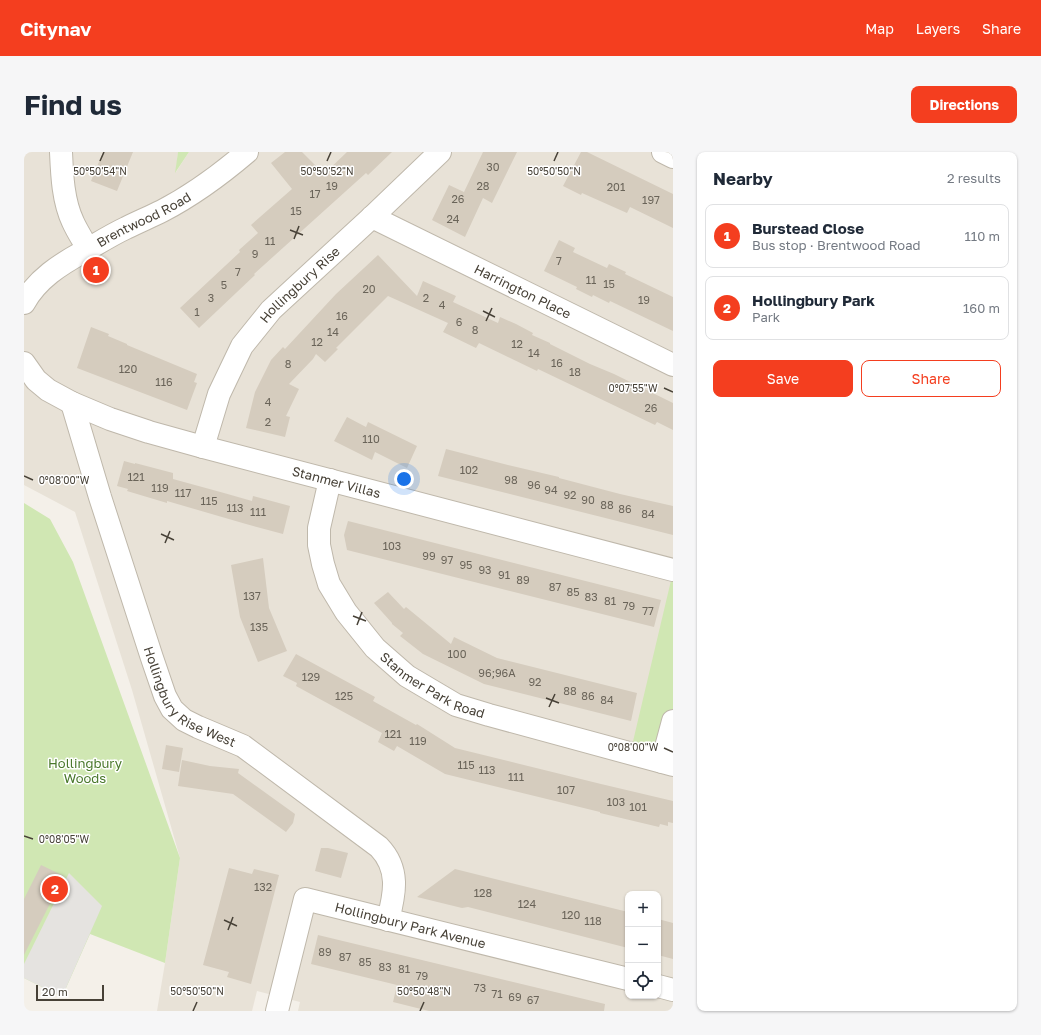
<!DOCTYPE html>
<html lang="en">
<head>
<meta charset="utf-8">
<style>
  :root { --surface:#fff; --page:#f6f6f7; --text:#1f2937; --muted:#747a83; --line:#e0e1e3; --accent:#f43e1f }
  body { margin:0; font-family:"Golos Text",sans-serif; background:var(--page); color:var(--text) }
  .controls { position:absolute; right:12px; bottom:12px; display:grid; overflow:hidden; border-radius:8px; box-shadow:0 1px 3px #0004 }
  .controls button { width:36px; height:36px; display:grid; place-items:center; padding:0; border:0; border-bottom:1px solid var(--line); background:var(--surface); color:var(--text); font:20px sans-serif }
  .scale { position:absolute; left:12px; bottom:10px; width:68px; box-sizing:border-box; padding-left:4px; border:2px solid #474137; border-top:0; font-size:11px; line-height:14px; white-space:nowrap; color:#474137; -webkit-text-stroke:3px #fff; paint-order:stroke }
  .you { position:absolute; left:380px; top:327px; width:14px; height:14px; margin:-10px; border:3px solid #fff; border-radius:50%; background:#1a73e8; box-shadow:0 0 0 6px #1a73e833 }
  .badge { display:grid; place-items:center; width:26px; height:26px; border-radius:50%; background:var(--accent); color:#fff; font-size:13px; font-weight:700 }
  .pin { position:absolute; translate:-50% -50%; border:2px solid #fff; box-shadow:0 1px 4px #0006 }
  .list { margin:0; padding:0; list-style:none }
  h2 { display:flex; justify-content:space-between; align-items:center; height:52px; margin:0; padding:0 16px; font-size:17px }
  h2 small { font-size:13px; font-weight:400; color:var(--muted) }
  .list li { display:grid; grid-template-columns:26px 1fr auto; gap:12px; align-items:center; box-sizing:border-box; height:64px; margin:0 8px 8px; padding:0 8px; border:1px solid var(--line); border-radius:8px }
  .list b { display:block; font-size:15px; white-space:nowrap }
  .list p { margin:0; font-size:13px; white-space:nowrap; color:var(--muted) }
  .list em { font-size:13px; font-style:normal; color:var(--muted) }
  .actions { display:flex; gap:8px; padding:12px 16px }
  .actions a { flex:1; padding:9px 0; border:1px solid var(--accent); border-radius:8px; text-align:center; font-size:14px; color:var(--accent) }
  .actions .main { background:var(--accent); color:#fff }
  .icon { flex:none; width:22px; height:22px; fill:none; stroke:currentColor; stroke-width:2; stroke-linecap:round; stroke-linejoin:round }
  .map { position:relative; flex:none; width:649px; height:859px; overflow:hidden; border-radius:8px }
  header { display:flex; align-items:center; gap:24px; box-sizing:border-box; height:56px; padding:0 20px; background:var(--accent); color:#fff }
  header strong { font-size:19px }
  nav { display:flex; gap:22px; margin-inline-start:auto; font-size:14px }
  .intro { display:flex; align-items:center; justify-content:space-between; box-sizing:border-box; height:96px; padding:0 24px }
  h1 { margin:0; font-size:28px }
  .button { padding:10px 18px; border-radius:8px; background:var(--accent); color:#fff; font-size:14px; font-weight:700 }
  main { display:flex; gap:24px; padding:0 24px }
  aside { flex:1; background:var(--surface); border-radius:8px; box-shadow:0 1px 3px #0004 }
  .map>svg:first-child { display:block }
  .residential { fill:#e8e2d7; fill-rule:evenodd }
  .green { fill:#d0e7b3 }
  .parking { fill:#e5e3e0 }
  .building { fill:#d5ccbe }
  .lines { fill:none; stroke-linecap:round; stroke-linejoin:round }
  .street-casing { stroke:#bfb8ab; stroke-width:24 }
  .street { stroke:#fff; stroke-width:22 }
  .ticks { fill:none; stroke:#474137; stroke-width:1.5 }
  .labels { text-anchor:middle; stroke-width:3; stroke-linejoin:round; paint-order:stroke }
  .number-label { font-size:11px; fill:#6a6459 }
  .street-label { font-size:13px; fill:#474137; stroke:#fff }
  .park-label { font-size:13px; fill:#49782b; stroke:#fff }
  .ticks-label { font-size:10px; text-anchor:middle; fill:#474137; stroke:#fff; stroke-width:3; stroke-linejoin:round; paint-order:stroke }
</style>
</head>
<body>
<header>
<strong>Citynav</strong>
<nav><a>Map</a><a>Layers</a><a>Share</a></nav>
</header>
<div class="intro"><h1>Find us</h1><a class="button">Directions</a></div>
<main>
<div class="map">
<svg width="649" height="859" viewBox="0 0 649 859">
  <rect width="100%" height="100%" fill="#f4f0e9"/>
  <path class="residential" d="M 0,0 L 154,0 L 152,20 L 165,0 L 649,0 L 649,859 L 274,859 L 276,850 L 233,839 L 228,859 L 133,859 L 141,811 L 156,706 L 108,538 L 51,360 L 0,333 ZM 604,742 L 634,742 L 634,844 L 604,844 Z"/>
  <path class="green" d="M 154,0 L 165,0 L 151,21 Z
    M 0,351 L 26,367 L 49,410 L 156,706 L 141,811 L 66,782 L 38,845 L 0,826 Z
    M 649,420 L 649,569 L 638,610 L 606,602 Z"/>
  <path class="parking" d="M 45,721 L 78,754 L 38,845 L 0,826 L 0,812 Z"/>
  <path class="building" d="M 79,0 L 109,0 L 93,39 L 67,29 Z
    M 261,0 L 278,0 L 300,22 L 323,0 L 368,0 L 344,23 L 342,21 L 230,122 L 231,123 L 175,176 L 156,156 L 216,100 L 215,98 L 234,81 L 227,73 L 268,37 L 247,11 Z
    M 459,0 L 493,0 L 468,51 L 459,46 L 441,85 L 408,68 L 425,33 L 440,40 Z
    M 557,0 L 563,0 L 649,42 L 649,76 L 606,55 L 603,61 L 558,41 L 557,43 L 539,34 Z
    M 535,88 L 551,96 L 549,100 L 583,116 L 585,112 L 602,120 L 601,122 L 649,145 L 649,179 L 586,149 L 585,151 L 569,143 L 568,145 L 552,137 L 553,135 L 520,119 Z
    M 354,103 L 393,144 L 399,129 L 432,144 L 429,150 L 474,171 L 476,165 L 492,172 L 509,181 L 508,183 L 526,191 L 526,192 L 566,212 L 590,222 L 649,251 L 649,278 L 633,270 L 631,273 L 514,217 L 513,219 L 455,191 L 452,196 L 419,180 L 424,171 L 364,144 L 312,196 L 314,197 L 301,210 L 292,202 L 289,207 L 265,232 L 275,237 L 262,264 L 266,265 L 261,285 L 222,276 L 231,240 L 247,208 L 259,195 L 261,197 L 312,142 Z
    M 67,175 L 85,182 L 84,184 L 103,192 L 103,193 L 173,222 L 170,230 L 173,231 L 163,258 L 53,216 Z
    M 323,265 L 342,275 L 344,270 L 393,294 L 383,316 L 351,300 L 348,308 L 310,289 Z
    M 422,297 L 480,312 L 535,325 L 535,326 L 596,342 L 649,354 L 649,383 L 414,324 Z
    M 100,309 L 111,312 L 111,311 L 149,321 L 149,327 L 200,341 L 228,349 L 229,344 L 266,354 L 259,382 L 222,372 L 143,349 L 143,351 L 103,339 L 104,337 L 93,334 Z
    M 324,369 L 637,448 L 630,475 L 323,398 L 320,383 Z
    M 239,406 L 245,456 L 263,499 L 234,510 L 216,465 L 207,413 Z
    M 364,440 L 380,457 L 382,455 L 427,492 L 430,485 L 473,506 L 613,541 L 607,569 L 460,532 L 399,502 L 376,484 L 379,481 L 368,472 L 368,471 L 350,451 Z
    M 272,502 L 351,545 L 349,549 L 392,573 L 393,572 L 431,596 L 577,632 L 649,649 L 649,671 L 644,670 L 644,674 L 636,672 L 635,675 L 576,661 L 576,660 L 527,648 L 421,622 L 373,594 L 370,599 L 354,590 L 358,581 L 272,534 L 273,531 L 259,524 Z
    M 142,593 L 159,596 L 155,620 L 138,617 Z
    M 158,608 L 186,614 L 215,617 L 214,621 L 271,662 L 269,671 L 262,680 L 209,642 L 154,634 Z
    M 297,696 L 304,696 L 324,701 L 317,726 L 291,719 Z
    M 17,713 L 40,724 L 0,803 L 0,747 Z
    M 205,716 L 228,722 L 230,717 L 255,723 L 227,832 L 203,825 L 205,820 L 179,813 Z
    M 431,717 L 604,760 L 604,796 L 444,755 L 438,756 L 393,745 Z
    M 634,767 L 649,771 L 649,807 L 634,803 Z
    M 294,783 L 581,852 L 580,859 L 405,859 L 369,850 L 373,833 L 287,812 Z"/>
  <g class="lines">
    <g class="street-casing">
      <g id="street">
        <path d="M 37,0 C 38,23 39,49 49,70 C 53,79 59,88 64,97"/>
        <path d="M 639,0 L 649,5"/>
        <path id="s1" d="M 348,65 L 649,213"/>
        <path id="s2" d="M 0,151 C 13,127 37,112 59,100 C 73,92 87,83 102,76 C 114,70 126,65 138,59 C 169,43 196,23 223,0"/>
        <path id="s3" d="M 0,211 L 12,228 L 24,238 L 48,251 L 86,267 L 125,280 L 179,295 L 649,418"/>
        <path id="s4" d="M 48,251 L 76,345 L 128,506 L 141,544 L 148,557 L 160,568 L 174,575 L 219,594 L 355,695 C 376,717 371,741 364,768"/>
        <path id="s5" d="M 179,295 L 195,242 L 206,219 L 218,194 L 247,158 L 348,65 L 416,0"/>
        <path id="s6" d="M 306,328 L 295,376 L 295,393 L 299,412 L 305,432 L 322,460 L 351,496 L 383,524 L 432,553 L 465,563 L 649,613"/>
        <path d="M 638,610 L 649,569"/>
        <path d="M 634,834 L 649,838"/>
        <path id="s7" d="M 253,859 L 281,747 L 604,827"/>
      </g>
    </g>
    <use href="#street" class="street"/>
  </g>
  <path class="ticks" d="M 76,9 L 80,0M 303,9 L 307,0M 530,9 L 534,0M 266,78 L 279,83M 270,87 L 275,74M 459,159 L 471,165M 462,169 L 468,156M 640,236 L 649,240M 0,324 L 9,328M 137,382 L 150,388M 141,391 L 146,379M 329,464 L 342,469M 333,473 L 338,460M 522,546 L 535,551M 525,555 L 531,542M 640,596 L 649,600M 0,684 L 9,687M 200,768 L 213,774M 204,778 L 209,765M 169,859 L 173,850M 396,859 L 400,850"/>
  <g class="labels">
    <g class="number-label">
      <text x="469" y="19">30</text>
      <text x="308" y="38">19</text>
      <text x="459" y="38">28</text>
      <text x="592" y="39">201</text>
      <text x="291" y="46">17</text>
      <text x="434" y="51">26</text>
      <text x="627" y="52">197</text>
      <text x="272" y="63">15</text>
      <text x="429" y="71">24</text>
      <text x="246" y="93">11</text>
      <text x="231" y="106">9</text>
      <text x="535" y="113">7</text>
      <text x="214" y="124">7</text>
      <text x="567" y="132">11</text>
      <text x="585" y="136">15</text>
      <text x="200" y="137">5</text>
      <text x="345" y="141">20</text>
      <text x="187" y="150">3</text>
      <text x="402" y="150">2</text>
      <text x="620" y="152">19</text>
      <text x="418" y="157">4</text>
      <text x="173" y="164">1</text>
      <text x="318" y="168">16</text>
      <text x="435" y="174">6</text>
      <text x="451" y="182">8</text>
      <text x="309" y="184">14</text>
      <text x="293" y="194">12</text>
      <text x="493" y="196">12</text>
      <text x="510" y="205">14</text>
      <text x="533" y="215">16</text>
      <text x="264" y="216">8</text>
      <text x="104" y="221">120</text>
      <text x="551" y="224">18</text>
      <text x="140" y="234">116</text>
      <text x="244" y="254">4</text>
      <text x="627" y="260">26</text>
      <text x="244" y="274">2</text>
      <text x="347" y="291">110</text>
      <text x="445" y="322">102</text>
      <text x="112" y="329">121</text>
      <text x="487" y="332">98</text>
      <text x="510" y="337">96</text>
      <text x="136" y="340">119</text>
      <text x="527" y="342">94</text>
      <text x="159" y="345">117</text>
      <text x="546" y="347">92</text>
      <text x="564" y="352">90</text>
      <text x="185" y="353">115</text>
      <text x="583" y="357">88</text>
      <text x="211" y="360">113</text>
      <text x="601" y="361">86</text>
      <text x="234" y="364">111</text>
      <text x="624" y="366">84</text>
      <text x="368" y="398">103</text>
      <text x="405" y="408">99</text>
      <text x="423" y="412">97</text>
      <text x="442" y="417">95</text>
      <text x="461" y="422">93</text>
      <text x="480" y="427">91</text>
      <text x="499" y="432">89</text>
      <text x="531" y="439">87</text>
      <text x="549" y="444">85</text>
      <text x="228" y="448">137</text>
      <text x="567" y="449">83</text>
      <text x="586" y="453">81</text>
      <text x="605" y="458">79</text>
      <text x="624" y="463">77</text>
      <text x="235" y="479">135</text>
      <text x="433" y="506">100</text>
      <text x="473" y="525">96;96A</text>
      <text x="287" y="529">129</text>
      <text x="511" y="534">92</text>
      <text x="546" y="543">88</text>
      <text x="320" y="548">125</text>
      <text x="564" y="548">86</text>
      <text x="583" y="552">84</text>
      <text x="369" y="586">121</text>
      <text x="394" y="593">119</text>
      <text x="442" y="617">115</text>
      <text x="463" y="622">113</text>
      <text x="492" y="629">111</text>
      <text x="542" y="642">107</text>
      <text x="592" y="654">103</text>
      <text x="614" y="659">101</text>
      <text x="239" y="739">132</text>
      <text x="459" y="745">128</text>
      <text x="503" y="756">124</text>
      <text x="547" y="767">120</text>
      <text x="569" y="773">118</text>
      <text x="301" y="804">89</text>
      <text x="321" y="809">87</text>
      <text x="341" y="814">85</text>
      <text x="361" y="819">83</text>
      <text x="380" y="821">81</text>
      <text x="398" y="828">79</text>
      <text x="456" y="840">73</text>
      <text x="473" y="846">71</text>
      <text x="491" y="849">69</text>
      <text x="509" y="852">67</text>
    </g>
    <g class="street-label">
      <text dy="5" stroke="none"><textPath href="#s2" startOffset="148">Brentwood Road</textPath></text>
      <text dy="5" stroke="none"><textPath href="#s5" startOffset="193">Hollingbury Rise</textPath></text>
      <text dy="5" stroke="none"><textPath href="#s1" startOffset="168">Harrington Place</textPath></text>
      <text dy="5" stroke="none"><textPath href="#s3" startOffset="340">Stanmer Villas</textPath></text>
      <text dy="5" stroke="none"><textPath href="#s6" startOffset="255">Stanmer Park Road</textPath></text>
      <text dy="5" stroke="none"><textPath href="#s4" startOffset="325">Hollingbury Rise West</textPath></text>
      <text dy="5" stroke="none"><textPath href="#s7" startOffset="224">Hollingbury Park Avenue</textPath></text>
    </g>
    <g class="park-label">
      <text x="61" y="616">Hollingbury<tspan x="61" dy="15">Woods</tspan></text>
    </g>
  </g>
  <g class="ticks-label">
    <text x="76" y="23">50°50'54"N</text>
    <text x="303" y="23">50°50'52"N</text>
    <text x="530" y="23">50°50'50"N</text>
    <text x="609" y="240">0°07'55"W</text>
    <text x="40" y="332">0°08'00"W</text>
    <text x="609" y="599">0°08'00"W</text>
    <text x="40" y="691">0°08'05"W</text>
    <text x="173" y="843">50°50'50"N</text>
    <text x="400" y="843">50°50'48"N</text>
  </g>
</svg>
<div class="controls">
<button>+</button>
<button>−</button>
<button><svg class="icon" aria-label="locate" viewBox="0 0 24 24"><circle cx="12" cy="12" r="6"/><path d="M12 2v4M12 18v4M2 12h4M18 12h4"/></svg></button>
</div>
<div class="scale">20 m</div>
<div class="you"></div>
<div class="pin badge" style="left:72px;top:118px">1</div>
<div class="pin badge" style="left:31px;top:737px">2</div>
</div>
<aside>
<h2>Nearby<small>2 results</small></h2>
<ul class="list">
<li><span class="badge">1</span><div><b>Burstead Close</b><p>Bus stop · Brentwood Road</p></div><em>110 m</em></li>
<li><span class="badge">2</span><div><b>Hollingbury Park</b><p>Park</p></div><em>160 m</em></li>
</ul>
<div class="actions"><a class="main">Save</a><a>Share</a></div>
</aside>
</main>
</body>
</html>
